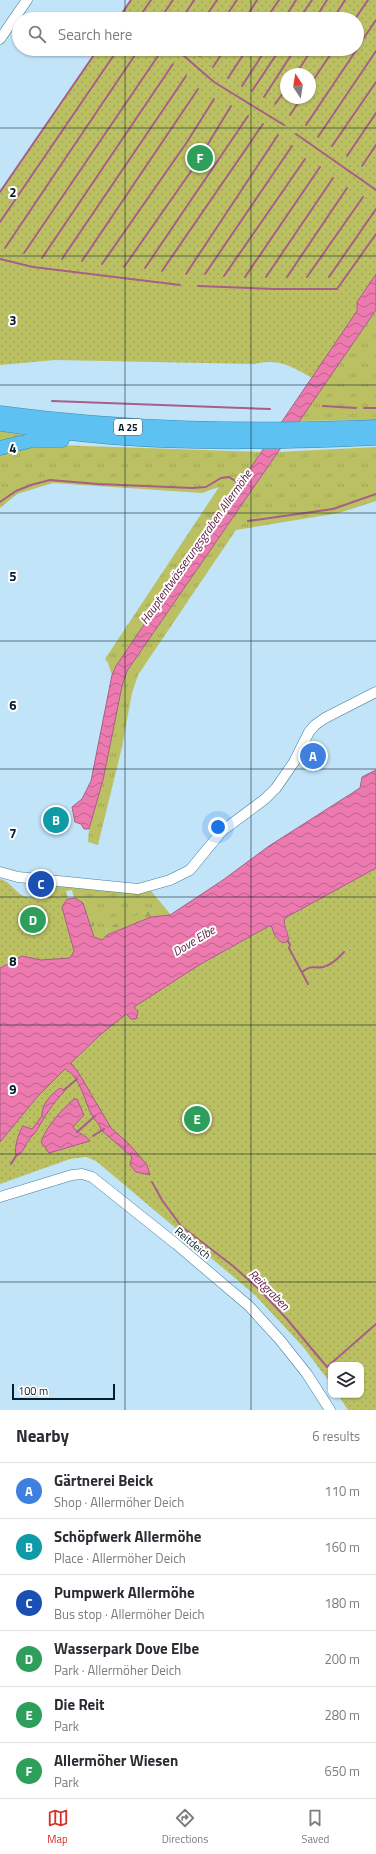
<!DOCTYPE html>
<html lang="en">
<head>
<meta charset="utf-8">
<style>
  :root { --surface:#fff; --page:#f2f2f3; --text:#2b2b33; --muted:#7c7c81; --line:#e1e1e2; --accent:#d93025 }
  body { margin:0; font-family:"Titillium Web",sans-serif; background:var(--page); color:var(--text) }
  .controls { position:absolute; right:12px; bottom:12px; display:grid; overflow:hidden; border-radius:8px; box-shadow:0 1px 3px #0004 }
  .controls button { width:36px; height:36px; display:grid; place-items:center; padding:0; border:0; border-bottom:1px solid var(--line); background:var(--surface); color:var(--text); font:20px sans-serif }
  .compass { position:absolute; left:280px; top:68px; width:36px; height:36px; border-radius:50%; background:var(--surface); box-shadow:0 1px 3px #0004; rotate:348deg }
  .scale { position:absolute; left:12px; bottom:10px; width:103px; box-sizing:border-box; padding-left:4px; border:2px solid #061e2a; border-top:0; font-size:11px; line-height:14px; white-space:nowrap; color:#061e2a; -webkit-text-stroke:3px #fff; paint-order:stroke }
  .you { position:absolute; left:218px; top:827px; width:14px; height:14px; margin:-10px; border:3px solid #fff; border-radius:50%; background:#1a73e8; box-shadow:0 0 0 6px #1a73e833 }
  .badge { display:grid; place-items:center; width:26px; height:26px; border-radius:50%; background:var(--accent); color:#fff; font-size:13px; font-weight:700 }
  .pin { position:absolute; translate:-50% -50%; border:2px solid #fff; box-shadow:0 1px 4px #0006 }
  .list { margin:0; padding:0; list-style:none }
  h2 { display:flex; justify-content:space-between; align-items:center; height:52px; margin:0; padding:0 16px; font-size:17px }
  h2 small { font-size:13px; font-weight:400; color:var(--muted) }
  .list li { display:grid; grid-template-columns:26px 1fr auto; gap:12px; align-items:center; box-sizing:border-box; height:56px; padding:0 16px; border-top:1px solid var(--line) }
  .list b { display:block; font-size:15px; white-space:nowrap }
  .list p { margin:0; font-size:13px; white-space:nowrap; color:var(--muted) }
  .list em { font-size:13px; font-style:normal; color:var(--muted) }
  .icon { flex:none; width:22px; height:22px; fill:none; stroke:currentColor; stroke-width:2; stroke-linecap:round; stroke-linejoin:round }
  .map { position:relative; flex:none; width:376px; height:1410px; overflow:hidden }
  .search { position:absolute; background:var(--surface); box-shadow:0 1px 3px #0004; left:12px; right:12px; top:12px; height:44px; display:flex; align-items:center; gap:10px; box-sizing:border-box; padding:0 14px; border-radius:22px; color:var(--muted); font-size:15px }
  .sheet { height:388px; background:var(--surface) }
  nav { display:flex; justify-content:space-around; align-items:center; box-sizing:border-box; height:56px; border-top:1px solid var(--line); background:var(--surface); font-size:11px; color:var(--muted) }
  nav a { display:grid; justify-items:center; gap:2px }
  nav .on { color:var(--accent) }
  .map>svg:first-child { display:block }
  .grass { fill:url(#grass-tufts) }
  .forest { fill:url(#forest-firs) }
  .park { fill:url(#park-dots); fill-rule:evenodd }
  .water { fill:url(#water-waves); stroke:#a75e87 }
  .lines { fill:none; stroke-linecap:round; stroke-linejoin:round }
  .stream { stroke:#a75e87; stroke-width:2 }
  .minor-casing { stroke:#457f9d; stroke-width:11 }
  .highway-casing { stroke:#3f88ab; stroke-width:15 }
  .minor { stroke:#fff; stroke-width:10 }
  .highway { stroke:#5dc1f1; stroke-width:14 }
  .grid { fill:none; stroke:#061e2a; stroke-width:1; stroke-opacity:0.55 }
  .labels { text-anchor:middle; stroke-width:4; stroke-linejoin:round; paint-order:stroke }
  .shield { fill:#fff; stroke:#51626a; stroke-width:1 }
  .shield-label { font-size:10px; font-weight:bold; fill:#061e2a }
  .street-label { font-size:11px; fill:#061e2a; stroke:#fff }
  .water-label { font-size:12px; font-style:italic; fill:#5d173c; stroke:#fff }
  .grid-label { font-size:13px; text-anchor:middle; font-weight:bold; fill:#061e2a; stroke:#fff; stroke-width:4; stroke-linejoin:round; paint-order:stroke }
</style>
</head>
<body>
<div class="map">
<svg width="376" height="1410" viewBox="0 0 376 1410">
  <defs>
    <pattern id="grass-tufts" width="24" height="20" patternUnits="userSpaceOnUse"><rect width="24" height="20" fill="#bbc163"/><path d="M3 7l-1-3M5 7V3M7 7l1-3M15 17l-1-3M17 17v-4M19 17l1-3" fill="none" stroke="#9fa556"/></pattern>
    <pattern id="forest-firs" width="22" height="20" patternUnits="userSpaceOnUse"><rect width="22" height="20" fill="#bbc163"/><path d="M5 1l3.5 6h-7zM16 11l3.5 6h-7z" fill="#9fa556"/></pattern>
    <pattern id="park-dots" width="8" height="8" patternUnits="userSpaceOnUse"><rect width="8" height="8" fill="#bbc163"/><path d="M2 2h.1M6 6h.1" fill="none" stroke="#9fa556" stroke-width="1.8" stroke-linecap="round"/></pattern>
    <pattern id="water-waves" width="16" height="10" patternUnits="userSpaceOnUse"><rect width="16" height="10" fill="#ec7aaf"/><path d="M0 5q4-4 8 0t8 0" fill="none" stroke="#bd638f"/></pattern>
  </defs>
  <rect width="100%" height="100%" fill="#c1e4f8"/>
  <path class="grass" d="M 376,310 L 376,420 L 298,421 Z
    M 0,431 L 23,435 L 23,437 L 0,443 Z
    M 56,445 L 261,452 L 116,666 L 112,675 L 108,663 L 105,659 L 219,487 L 202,493 L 53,483 L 17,494 L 0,508 L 0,451 Z
    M 376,447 L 376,501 L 339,513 L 236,530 L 138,675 L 132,693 L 122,747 L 98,845 L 88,842 C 89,820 98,800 103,779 C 111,743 114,705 127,671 L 278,452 Z
    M 43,885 L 138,893 L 151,891 L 167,910 L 150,910 L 106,929 L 107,935 L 102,940 L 94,937 L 91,928 L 95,925 L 86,902 L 83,903 L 74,898 L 72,890 L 66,891 L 68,899 L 62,907 L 36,898 L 37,888 L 43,889 Z"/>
  <path class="forest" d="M 87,902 L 95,925 L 91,928 L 83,903 Z
    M 150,910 L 167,910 L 170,915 L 151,917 L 107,935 L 106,929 L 120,922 Z"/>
  <path class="park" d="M 131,0 L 376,0 L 376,274 L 357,302 L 357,311 L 312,378 C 292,367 279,358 255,364 L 55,360 L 0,365 L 0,192 L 98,49 L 357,49 L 357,19 L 118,19 ZM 286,74 L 310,74 L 310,98 L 286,98 Z
    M 376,868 L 376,1410 L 348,1410 L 338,1395 L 361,1395 L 361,1365 L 331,1365 L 331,1384 L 304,1348 L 255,1295 L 96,1161 L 86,1157 L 70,1159 L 0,1184 L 0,1142 L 38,1096 L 100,1035 L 126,1014 L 138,1012 L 134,1007 L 199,965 L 269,926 L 272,927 L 273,933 L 289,937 L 284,921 L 285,918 Z
    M 0,879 C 9,881 13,889 20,894 C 31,901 49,897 61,898 L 62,907 L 74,951 L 70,958 L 41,960 L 22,956 L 0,968 Z"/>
  <path class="water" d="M 376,274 L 376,310 L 127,671 L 122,686 L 103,780 L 89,829 L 84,829 L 81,824 L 75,822 L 72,807 L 82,799 L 91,781 L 112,675 L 116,666 L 357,311 L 357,302 Z
    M 376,770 L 376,868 L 285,918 C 282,926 290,933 288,941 L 283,943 C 277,940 273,934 272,927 L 269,926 L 199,965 L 134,1007 L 138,1012 L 136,1019 L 131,1019 L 126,1014 L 100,1035 L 71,1063 L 80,1075 L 111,1128 L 129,1144 L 147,1165 L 150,1175 L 136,1172 L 130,1165 L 132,1157 L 101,1130 C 100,1124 96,1122 93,1117 C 84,1103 82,1078 65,1069 L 38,1096 L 0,1142 L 0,968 L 22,956 L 41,960 L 70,958 L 74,951 L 62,907 L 67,899 L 75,898 L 83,903 L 94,937 L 102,940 L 107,935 L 151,917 L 170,915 L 223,880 L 269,846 L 360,788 L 362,777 Z
    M 60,1088 L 64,1090 L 64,1092 C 53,1103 44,1117 37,1130 C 35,1134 31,1136 29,1140 C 24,1146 24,1153 16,1156 C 14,1147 18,1134 23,1126 L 32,1129 L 42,1116 C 41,1105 51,1094 60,1088 Z
    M 74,1099 L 77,1099 L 84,1115 L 73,1127 C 78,1134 85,1134 90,1141 L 49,1153 L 41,1142 C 47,1125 61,1111 74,1099 Z"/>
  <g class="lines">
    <path class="stream" d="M 118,19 L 131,0
      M 138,19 L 151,0
      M 160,19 L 173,0
      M 182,19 L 194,0
      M 204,19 L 217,0
      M 224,19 L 237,0
      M 245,19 L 257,0
      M 266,19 L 279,0
      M 284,19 L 296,0
      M 299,19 L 312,0
      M 315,19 L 327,0
      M 333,19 L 345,0
      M 355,19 L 368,0
      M 357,48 L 376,20
      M 176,49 L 214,82 L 284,125
      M 200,56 L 204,49
      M 213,67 L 225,49
      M 296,74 L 312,49
      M 228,78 L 247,49
      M 310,85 L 334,49
      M 242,86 L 266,49
      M 252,91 L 280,49
      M 264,97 L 295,49
      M 275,104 L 286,89
      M 290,115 L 301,98
      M 306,125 L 357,49
      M 296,134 L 376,190
      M 318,137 L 376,51
      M 332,146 L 376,82
      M 347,156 L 376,113
      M 362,166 L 376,145
      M 0,192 L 98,49
      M 0,222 L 118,49
      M 5,248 L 139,49
      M 24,253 L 160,53
      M 42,258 L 173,64
      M 0,259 L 33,267 L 180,285
      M 62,259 L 186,76
      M 82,261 L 198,89
      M 102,264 L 187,142 L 214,99
      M 124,267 L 194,167 L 231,106
      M 145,268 L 248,116
      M 162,271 L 263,124
      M 186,274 L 278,135
      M 205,274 L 292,146
      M 224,276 L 305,159
      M 245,277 L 320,167
      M 266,277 L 333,178
      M 287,277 L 347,188
      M 307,277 L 363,197
      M 329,277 L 376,209
      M 198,286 L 274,289 L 337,289 L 376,234
      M 52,401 L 270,409
      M 323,406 L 356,408
      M 364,408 L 376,408
      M 0,502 L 16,491 L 31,485 L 50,480 L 98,484 L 193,488 L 206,487 L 221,478 L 229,477 L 240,484
      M 248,521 L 333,509 L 376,494
      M 288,941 L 290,945 L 289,948 L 308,984
      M 302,972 C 313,964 312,969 323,967 C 332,965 338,958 344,952
      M 64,1090 L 77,1079
      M 77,1132 L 95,1116
      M 93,1136 L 104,1129
      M 11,1164 L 16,1156
      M 152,1182 L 162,1200 L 181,1226 L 233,1266 L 259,1289 L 286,1318 L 327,1367 L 376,1324"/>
    <g class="minor-casing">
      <path id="minor" d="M 0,39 L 27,0
        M 0,872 L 18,877 L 138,889 L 170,880 L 190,870 L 222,831 L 265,799 L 276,788 L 294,762 L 309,732 L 315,725 L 325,718 L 376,692
        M 0,1197 L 72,1175 L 82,1174 L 92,1177 L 176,1244 L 249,1306 L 280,1340 L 307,1374 L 330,1410"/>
    </g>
    <g class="highway-casing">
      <path id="highway" d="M 0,413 C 128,430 248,432 376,427
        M 0,424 C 36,429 72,434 109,437 C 198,444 287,442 376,438
        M 0,448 L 33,440 L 62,440"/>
    </g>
    <use href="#minor" class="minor"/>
    <use href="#highway" class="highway"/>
  </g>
  <path class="grid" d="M 125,0 L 125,19M 251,0 L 251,19M 125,49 L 125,1410M 251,49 L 251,1410M 0,128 L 376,128M 0,256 L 376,256M 0,385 L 376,385M 0,513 L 376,513M 0,641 L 376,641M 0,769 L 376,769M 0,897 L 376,897M 0,1025 L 376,1025M 0,1154 L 376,1154M 0,1282 L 376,1282"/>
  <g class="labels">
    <rect class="shield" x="114" y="419" width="28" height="16" rx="3"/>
    <g class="shield-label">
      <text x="128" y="431">A 25</text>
    </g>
    <g class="street-label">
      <text transform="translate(193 1243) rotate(40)" y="4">Reitdeich</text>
    </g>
    <g class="water-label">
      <text transform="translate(196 547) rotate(-55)" y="4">Hauptentwässerungsgraben Allermöhe</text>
      <text transform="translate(194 941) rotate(-31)" y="4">Dove Elbe</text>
      <text transform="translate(269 1290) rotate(45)" y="4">Reitgraben</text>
    </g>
  </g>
  <g class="grid-label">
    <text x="13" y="197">2</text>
    <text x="13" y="325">3</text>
    <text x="13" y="453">4</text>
    <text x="13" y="581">5</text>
    <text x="13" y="710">6</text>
    <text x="13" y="838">7</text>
    <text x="13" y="966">8</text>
    <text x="13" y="1094">9</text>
  </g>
</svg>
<div class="controls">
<button><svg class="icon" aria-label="layers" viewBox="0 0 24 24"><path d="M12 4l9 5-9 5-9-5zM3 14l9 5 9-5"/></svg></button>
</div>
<svg class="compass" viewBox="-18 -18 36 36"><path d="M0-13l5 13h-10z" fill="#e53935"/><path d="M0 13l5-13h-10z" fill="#7c7c81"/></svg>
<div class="scale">100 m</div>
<div class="you"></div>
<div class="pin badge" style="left:313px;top:756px;background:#3f7fe0">A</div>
<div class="pin badge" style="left:56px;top:820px;background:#0f9aa8">B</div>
<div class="pin badge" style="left:41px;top:884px;background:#1a4fb4">C</div>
<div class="pin badge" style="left:33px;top:920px;background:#2e9e5b">D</div>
<div class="pin badge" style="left:197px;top:1119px;background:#2e9e5b">E</div>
<div class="pin badge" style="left:200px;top:158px;background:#2e9e5b">F</div>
<div class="search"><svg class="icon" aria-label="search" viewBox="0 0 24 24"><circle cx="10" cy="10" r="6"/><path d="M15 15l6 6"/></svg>Search here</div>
</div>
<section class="sheet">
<h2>Nearby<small>6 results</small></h2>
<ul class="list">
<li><span class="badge" style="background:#3f7fe0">A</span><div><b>Gärtnerei Beick</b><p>Shop · Allermöher Deich</p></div><em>110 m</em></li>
<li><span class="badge" style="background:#0f9aa8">B</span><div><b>Schöpfwerk Allermöhe</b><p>Place · Allermöher Deich</p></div><em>160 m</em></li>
<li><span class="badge" style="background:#1a4fb4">C</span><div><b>Pumpwerk Allermöhe</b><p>Bus stop · Allermöher Deich</p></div><em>180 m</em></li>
<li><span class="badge" style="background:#2e9e5b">D</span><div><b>Wasserpark Dove Elbe</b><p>Park · Allermöher Deich</p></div><em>200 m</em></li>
<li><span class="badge" style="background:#2e9e5b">E</span><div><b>Die Reit</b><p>Park</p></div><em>280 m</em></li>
<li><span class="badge" style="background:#2e9e5b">F</span><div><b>Allermöher Wiesen</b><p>Park</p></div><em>650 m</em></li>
</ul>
</section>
<nav>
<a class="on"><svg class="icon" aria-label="map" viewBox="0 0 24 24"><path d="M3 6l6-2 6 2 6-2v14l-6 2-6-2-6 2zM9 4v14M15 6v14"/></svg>Map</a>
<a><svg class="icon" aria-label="directions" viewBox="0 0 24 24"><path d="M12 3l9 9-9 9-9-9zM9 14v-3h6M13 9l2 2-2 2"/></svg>Directions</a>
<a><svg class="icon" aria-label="saved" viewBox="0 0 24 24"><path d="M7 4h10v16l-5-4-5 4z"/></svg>Saved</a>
</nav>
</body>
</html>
